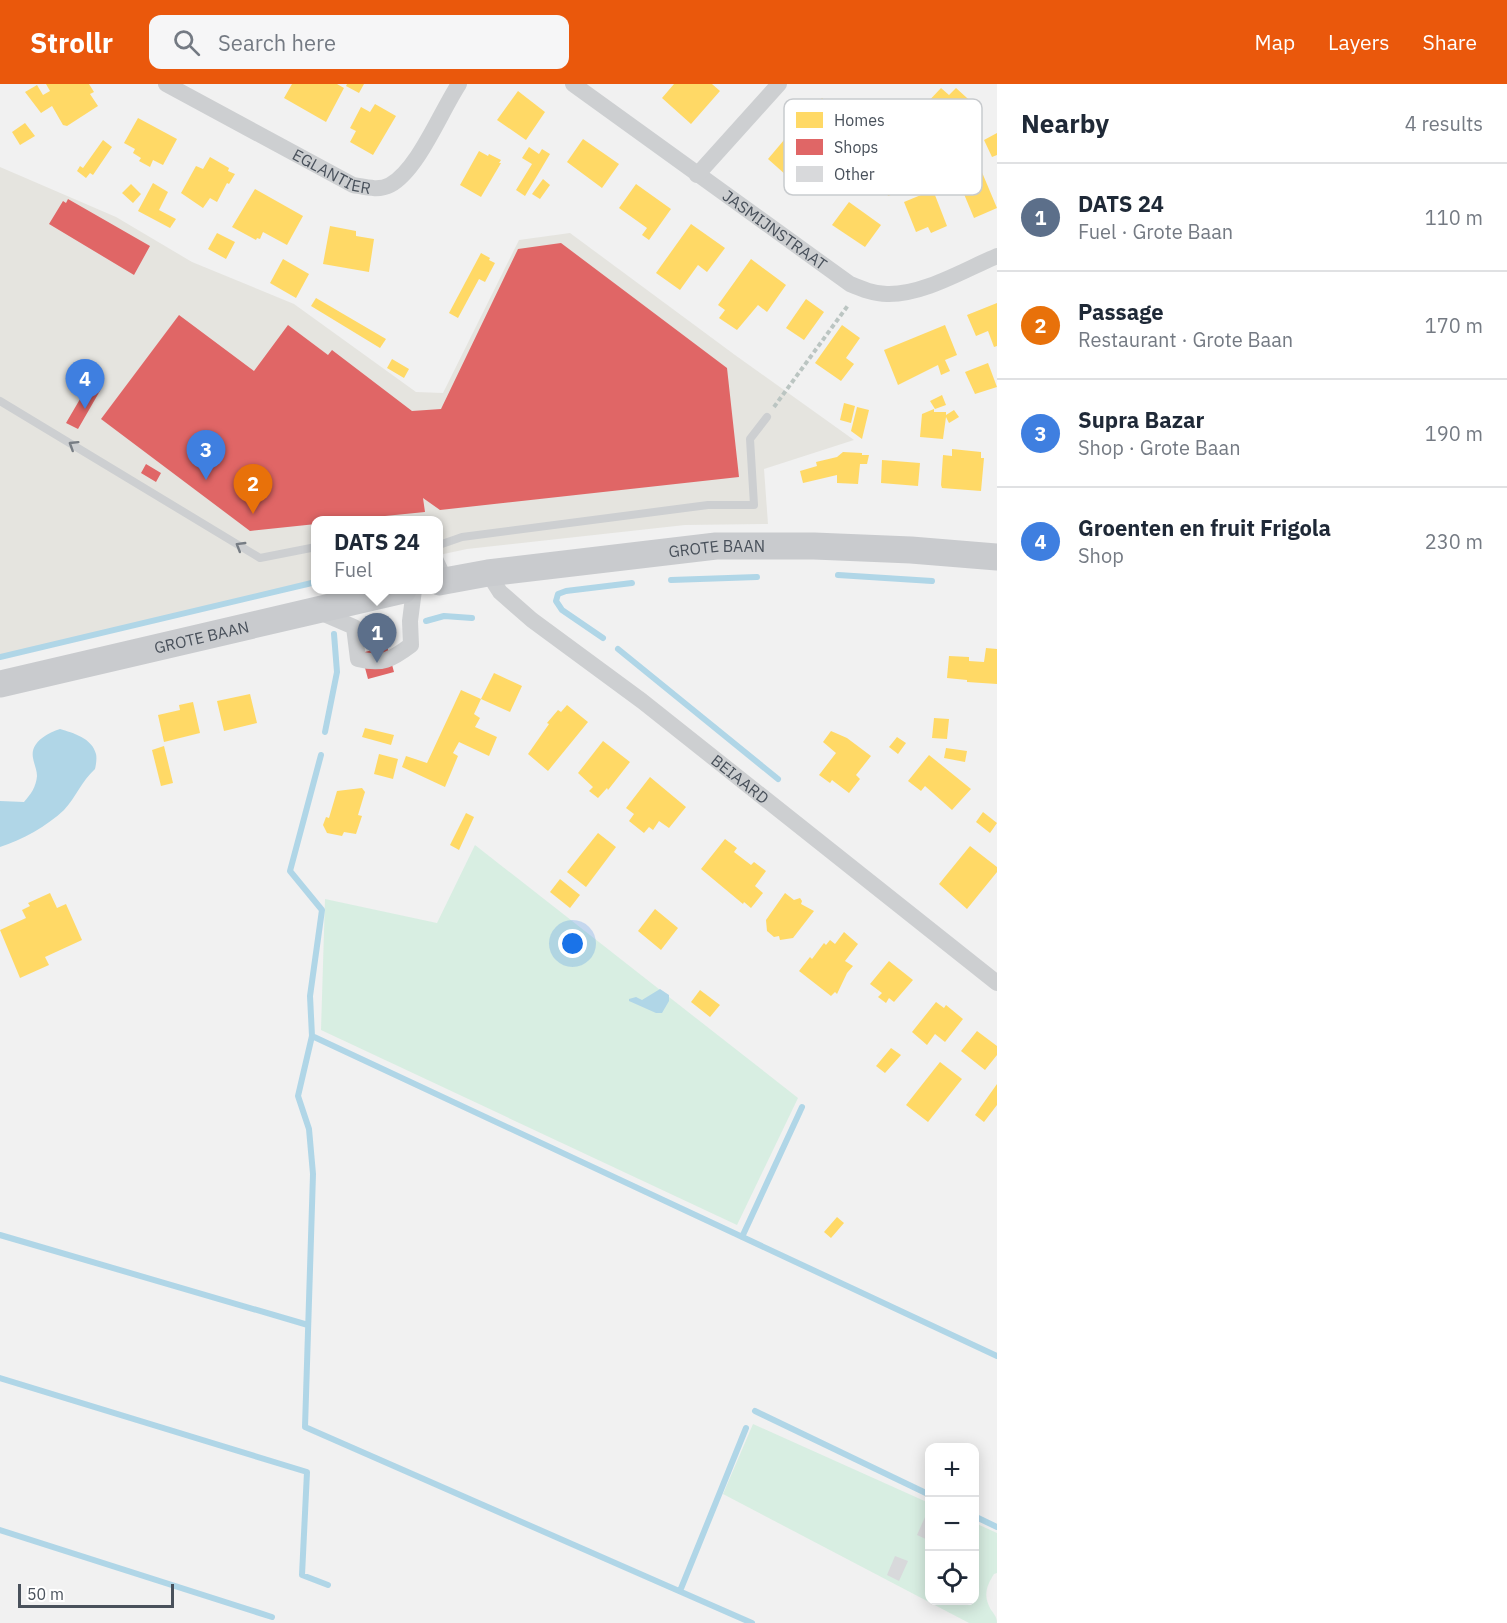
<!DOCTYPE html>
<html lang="en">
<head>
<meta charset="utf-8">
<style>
  :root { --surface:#fff; --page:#f6f6f7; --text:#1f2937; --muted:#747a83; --line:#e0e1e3; --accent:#ea580c }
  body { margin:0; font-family:"IBM Plex Sans",sans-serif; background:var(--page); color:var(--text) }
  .controls { position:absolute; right:18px; bottom:18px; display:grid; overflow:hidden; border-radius:12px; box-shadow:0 3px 15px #0003 }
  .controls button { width:54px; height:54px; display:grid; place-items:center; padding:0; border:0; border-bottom:2px solid var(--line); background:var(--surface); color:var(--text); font:30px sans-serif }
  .scale { position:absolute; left:18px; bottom:15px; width:156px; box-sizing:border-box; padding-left:6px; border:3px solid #49515b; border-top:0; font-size:16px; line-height:21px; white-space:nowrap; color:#49515b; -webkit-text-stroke:4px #fff; paint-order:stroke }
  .you { position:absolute; left:573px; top:860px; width:21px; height:21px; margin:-15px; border:4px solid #fff; border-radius:50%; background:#1a73e8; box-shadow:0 0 0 9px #1a73e833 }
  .badge { display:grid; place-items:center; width:39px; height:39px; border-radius:50%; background:var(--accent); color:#fff; font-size:20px; font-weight:700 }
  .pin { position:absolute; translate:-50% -50px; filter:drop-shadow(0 2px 3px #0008) }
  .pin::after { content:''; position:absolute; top:32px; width:21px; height:18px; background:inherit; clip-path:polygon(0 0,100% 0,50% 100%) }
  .popup { position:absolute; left:311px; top:432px; width:132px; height:78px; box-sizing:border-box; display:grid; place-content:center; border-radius:12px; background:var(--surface); filter:drop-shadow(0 2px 4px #0005); font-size:20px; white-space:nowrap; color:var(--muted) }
  .popup b { font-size:22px; color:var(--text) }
  .popup::after { content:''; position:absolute; left:50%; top:100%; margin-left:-12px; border:12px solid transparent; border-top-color:var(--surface) }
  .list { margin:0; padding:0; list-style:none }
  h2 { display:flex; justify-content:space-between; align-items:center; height:78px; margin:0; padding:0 24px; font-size:26px }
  h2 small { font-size:20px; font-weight:400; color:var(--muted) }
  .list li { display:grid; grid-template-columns:39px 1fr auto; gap:18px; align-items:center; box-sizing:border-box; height:108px; padding:0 24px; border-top:2px solid var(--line) }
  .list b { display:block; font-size:22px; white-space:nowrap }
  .list p { margin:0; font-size:20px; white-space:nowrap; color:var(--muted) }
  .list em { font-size:20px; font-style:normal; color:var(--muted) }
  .icon { flex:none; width:33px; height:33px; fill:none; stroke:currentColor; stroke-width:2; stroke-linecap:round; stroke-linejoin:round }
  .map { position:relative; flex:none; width:997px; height:1539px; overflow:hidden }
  header { display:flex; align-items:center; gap:36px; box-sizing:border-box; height:84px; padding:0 30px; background:var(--accent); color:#fff }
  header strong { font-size:28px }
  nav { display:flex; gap:33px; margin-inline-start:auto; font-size:21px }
  .search { width:420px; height:54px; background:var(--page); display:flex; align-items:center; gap:15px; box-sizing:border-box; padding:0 21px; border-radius:12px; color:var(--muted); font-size:22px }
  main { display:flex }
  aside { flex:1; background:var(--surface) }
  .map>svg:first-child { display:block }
  .commercial { fill:#e5e4df }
  .green { fill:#d8eee2 }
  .water { fill:#b0d6e7 }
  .homes { fill:#ffd966 }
  .shops { fill:#e06666 }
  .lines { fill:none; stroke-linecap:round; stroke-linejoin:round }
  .stream { stroke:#b0d6e7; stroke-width:6 }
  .building { fill:#d8d9db }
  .path { stroke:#bbc5c2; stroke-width:4; stroke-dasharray:4.5 3; stroke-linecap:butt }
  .service { stroke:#cdcfd1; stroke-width:8 }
  .minor { stroke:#cdcfd1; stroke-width:16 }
  .primary { stroke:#c9cbce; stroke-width:27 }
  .oneway { stroke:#777d84 }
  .labels { text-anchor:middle; stroke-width:6; stroke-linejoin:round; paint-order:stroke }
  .street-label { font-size:16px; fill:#49515b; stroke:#fff }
  .key { fill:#fff; stroke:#c8cbce; stroke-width:1.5 }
  .key-label { font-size:16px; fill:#49515b }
</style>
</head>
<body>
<header>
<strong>Strollr</strong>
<div class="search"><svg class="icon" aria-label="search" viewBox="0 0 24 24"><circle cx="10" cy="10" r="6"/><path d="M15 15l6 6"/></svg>Search here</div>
<nav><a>Map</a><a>Layers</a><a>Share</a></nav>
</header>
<main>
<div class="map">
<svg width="997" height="1539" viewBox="0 0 997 1539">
  <rect width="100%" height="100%" fill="#f1f1f1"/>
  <path class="commercial" d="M 0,83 L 116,133 L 192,178 L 294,220 L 416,308 L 443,309 L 519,156 L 570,149 L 735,271 L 854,356 L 764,385 L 768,440 L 685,441 L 467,465 L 439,471 L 439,436 L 316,436 L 315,500 L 0,575 Z"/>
  <path class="green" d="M 475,761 L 798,1014 L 737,1141 L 321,946 L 325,815 L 437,839 Z
    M 753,1340 L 929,1419 L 930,1516 L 974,1516 L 975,1439 L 997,1449 L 997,1489 L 994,1490 C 988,1500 983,1509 989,1522 C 992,1529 997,1531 997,1539 L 969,1539 L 723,1410 Z"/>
  <path class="water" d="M 60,645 C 73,649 92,654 96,670 C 97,674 96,681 95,685 C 81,698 76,713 64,726 C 47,742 22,756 0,763 L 0,717 L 24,718 C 31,710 36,703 37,692 C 37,686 34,680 33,674 C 30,658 48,649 60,645 Z
    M 660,905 L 669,911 L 669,917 L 662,929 L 656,929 L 629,917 L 629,915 L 636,913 L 642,916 Z"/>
  <path class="homes" d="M 46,0 L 89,0 L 94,8 L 90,10 L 98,22 L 67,42 L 63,41 L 52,22 L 41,29 L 25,8 L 37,1 L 43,11 L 50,7 Z
    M 292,0 L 337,0 L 344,4 L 326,38 L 284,14 Z
    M 347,0 L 364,0 L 359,9 L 346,2 Z
    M 674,0 L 712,0 L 720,7 L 691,40 L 662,14 Z
    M 941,4 L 949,11 L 956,4 L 977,23 L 954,47 L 945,39 L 929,56 L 909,38 Z
    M 518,7 L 545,28 L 526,56 L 497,36 Z
    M 822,14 L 863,50 L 844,71 L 824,54 L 822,56 L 801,37 Z
    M 375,20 L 396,32 L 373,71 L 350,58 L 356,47 L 350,44 L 361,23 L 370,28 Z
    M 138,34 L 177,55 L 163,81 L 153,76 L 150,83 L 139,77 L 141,74 L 133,69 L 135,65 L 124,59 Z
    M 25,39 L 35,52 L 20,61 L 12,48 Z
    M 997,49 L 997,71 L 992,73 L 984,56 Z
    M 583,55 L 619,80 L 602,104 L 567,78 Z
    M 103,56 L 112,63 L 93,91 L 90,89 L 86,94 L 77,87 L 80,82 L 83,84 Z
    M 784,56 L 805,74 L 807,72 L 812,77 L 817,71 L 830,83 L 831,81 L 845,95 L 837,105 L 821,90 L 823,93 L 813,106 L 809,102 L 804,107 L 768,75 Z
    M 529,63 L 539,70 L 542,65 L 550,70 L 525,112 L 516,106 L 532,80 L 522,74 Z
    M 479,67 L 488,72 L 489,70 L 501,76 L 499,79 L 501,79 L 481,113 L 460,101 Z
    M 210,73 L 229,84 L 228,87 L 235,90 L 229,100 L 227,99 L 217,118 L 210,114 L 203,124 L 181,109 L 196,82 L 203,85 Z
    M 934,81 L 937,97 L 933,98 L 934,101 L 915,105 L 911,85 Z
    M 904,85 L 911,103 L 888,112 L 880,93 Z
    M 967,86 L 969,91 L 981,86 L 997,124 L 974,134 L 956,91 Z
    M 543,95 L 550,101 L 540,115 L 532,110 Z
    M 153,99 L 168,108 L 159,126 L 176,135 L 170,144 L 138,127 Z
    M 131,100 L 141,110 L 133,119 L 122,109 Z
    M 636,100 L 671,125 L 649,156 L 642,151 L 647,144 L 619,124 Z
    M 255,105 L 303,132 L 287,161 L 263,148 L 260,155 L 257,154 L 256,156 L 232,143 Z
    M 933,106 L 947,142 L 931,149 L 928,143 L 916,148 L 904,118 Z
    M 849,118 L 881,141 L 865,163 L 832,141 Z
    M 691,140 L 725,164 L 707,188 L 698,181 L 680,206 L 656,189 Z
    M 330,142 L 356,147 L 356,152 L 374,155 L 369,188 L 323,180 Z
    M 217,149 L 235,158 L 226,175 L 208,165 Z
    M 481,169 L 490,174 L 489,176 L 495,179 L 485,198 L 479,195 L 458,234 L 449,229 Z
    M 283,175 L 309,190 L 296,214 L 270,199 Z
    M 751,175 L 786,201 L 767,228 L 758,221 L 737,246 L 719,234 L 725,226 L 718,221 Z
    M 316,214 L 386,255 L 380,264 L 311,222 Z
    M 806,215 L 824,228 L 804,256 L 786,244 Z
    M 997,219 L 997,262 L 994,263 L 988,247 L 976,252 L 967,231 Z
    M 842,241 L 860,254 L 846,274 L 854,280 L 841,297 L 815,279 Z
    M 945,241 L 957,271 L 945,276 L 950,287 L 941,291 L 938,281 L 898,301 L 884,266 Z
    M 392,275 L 409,285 L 404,294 L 387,284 Z
    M 988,279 L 997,303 L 975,310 L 965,288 Z
    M 942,311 L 946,321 L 935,325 L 930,317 Z
    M 844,319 L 855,322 L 851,339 L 840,336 Z
    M 857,323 L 869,326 L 862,355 L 851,347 Z
    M 934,325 L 934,328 L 946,328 L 946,331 L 954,326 L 959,333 L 949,339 L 946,333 L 943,355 L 920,353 L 922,330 Z
    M 952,365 L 981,368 L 981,374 L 984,374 L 981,407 L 942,404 L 941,401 L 943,371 L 952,372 Z
    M 843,368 L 862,369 L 862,371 L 869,371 L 867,380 L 860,380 L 858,400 L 837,399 L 837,391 L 803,399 L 800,387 L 817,382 L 816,378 L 837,373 Z
    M 882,376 L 920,379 L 918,402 L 881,399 Z
    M 986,564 L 997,565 L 997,600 L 967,598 L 967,596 L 947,594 L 949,572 L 969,573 L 969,577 L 984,578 Z
    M 494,589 L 522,602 L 510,628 L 481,615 Z
    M 461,606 L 481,615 L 474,630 L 480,634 L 475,643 L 497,653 L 489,672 L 459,658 L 453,669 L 458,672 L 445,703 L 402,683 L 406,672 L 427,679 Z
    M 250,610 L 257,639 L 224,647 L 217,617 Z
    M 193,618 L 200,649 L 164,658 L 158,631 L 180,626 L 179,621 Z
    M 567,621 L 588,638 L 548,687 L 528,670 L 549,640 L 547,639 L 558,626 L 561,628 Z
    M 934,634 L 949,635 L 947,655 L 932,654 Z
    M 365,644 L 394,651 L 391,661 L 362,653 Z
    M 831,647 L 847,654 L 871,672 L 856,691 L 860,695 L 849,709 L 832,696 L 830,699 L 819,691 L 836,669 L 823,658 Z
    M 897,653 L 906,659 L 898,670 L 889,663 Z
    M 603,657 L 630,678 L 608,706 L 607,704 L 598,714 L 589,707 L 593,703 L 578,689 Z
    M 164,662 L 173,699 L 161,702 L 152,666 Z
    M 946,664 L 967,667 L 965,678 L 944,674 Z
    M 379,670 L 398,675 L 393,695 L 374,690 Z
    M 929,671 L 971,705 L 952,726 L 925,702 L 921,707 L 908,697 Z
    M 650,693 L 686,723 L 669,744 L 659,737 L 653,746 L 649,743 L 644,749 L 629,737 L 634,730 L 626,724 Z
    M 362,704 L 365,708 L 358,731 L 362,732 L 356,750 L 344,748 L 342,752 L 327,749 L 323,741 L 326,733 L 329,734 L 337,707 Z
    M 983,728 L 997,739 L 990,749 L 976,738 Z
    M 466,729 L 474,733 L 459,766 L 450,761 Z
    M 598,749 L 616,763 L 586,803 L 567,788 Z
    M 725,755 L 737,764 L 734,768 L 751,781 L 754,778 L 766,787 L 755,802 L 763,809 L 751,824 L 744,818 L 743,820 L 701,785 Z
    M 970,762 L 997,783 L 997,788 L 967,825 L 939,800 Z
    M 560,795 L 580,811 L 570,824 L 550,808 Z
    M 50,809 L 57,824 L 66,820 L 82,856 L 45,873 L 49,881 L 20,894 L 0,846 L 26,834 L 22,826 L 30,822 L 28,819 Z
    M 785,809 L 794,816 L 800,814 L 802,817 L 801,820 L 814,827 L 793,854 L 780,856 L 779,852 L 774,853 L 767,847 L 766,836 Z
    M 655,825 L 678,844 L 661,866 L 638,847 Z
    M 844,848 L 858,860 L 845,877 L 853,882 L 847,889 L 837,910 L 835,908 L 831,912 L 799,887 L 810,873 L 812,875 L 824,859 L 826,861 L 830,856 L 835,860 Z
    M 889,877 L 913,896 L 894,918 L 889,914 L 886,919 L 878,913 L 882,909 L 870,900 Z
    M 700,906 L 720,921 L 710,933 L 691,918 Z
    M 936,918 L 944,924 L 946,921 L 963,935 L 945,958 L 935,950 L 927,961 L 912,948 Z
    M 977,947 L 997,962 L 997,971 L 985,986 L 961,967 Z
    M 891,964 L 901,971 L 885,989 L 876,982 Z
    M 940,978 L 962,995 L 928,1038 L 906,1021 Z
    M 997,1000 L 997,1021 L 984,1038 L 975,1031 Z
    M 837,1133 L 844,1139 L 831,1154 L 824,1148 Z"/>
  <path class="shops" d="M 68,115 L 150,162 L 134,191 L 49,140 L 63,117 L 66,119 Z
    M 561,159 L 727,284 L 739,393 L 440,426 L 423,414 L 425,428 L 345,436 L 316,436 L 316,440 L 250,447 L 101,335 L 179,231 L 254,287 L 288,241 L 328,271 L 332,266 L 412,327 L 441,325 L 518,165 Z
    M 90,298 L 101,305 L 78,345 L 66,339 Z
    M 146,380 L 161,389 L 156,398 L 141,389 Z
    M 387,562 L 394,588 L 368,595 L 361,569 Z"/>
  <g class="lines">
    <path class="stream" d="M 838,491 L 932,497
      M 671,496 L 757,493
      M 426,537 L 444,532 L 472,534
      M 603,554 L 562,526 L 556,517 L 558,510 L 566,507 L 632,499
      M 618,565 L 778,695
      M 0,573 L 316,498
      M 325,648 L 337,588 L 334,550
      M 321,671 L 290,787 L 322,826 L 310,912 L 312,952 L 298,1012 L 309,1045 L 313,1090 L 305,1343 L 752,1539
      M 312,952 L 997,1272
      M 0,1151 L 308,1241
      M 742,1153 L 802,1023
      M 0,1294 L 307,1388 L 302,1491 L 328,1501
      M 755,1327 L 930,1411
      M 974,1432 L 997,1443
      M 0,1446 L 272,1533
      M 680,1507 L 746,1344"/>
  </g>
  <path class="building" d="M 925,1433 L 930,1435 L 930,1457 L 917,1451 Z
    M 895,1472 L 908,1477 L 899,1497 L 887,1491 Z"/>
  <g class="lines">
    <path class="path" d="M 774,323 L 849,220"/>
    <path class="service" d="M 0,317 L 260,474 L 316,463
      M 439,461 L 462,453 L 708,421 L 754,421 L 750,355 L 767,333
      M 439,474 L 448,493"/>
    <g class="minor">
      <path id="s1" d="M 166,0 L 353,101 C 365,103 379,107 390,101 C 418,86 441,27 459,0"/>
      <path id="s2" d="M 573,0 L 850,200 C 862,205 874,210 887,210 C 923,211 964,186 997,172"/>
      <path d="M 697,91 L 779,0"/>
      <path id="s3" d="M 488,489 L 500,508 L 532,536 L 642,617 L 997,899"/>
      <path d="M 317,527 L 354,543 L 358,575 C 382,581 391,576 411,561 L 410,537 L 414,506"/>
    </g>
    <g class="primary">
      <path id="s4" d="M 439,498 L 488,489 L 716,462 L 814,462 L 911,466 L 997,473"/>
      <path id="s5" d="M 0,600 L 403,506"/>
    </g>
  </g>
  <defs><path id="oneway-chevron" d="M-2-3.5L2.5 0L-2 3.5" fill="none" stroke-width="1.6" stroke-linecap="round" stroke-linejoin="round" transform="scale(1.5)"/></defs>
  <g class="oneway">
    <use href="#oneway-chevron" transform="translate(73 361) rotate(-148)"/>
    <use href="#oneway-chevron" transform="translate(240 462) rotate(-149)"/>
  </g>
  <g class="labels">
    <g class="street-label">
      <text dy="6" stroke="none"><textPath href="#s1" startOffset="188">EGLANTIER</textPath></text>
      <text dy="6" stroke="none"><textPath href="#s2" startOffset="249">JASMIJNSTRAAT</textPath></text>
      <text dy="6" stroke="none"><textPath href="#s4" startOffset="280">GROTE BAAN</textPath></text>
      <text dy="6" stroke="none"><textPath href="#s5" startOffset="207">GROTE BAAN</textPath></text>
      <text dy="6" stroke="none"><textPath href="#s3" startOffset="327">BEIAARD</textPath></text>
    </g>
  </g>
  <rect x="784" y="15" width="198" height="96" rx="9" class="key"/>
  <rect x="796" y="28" width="27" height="16" fill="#ffd966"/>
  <rect x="796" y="55" width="27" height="16" fill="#e06666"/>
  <rect x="796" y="82" width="27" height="16" fill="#d8d9db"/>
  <g class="key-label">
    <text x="834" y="42">Homes</text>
    <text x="834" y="69">Shops</text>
    <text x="834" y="96">Other</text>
  </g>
</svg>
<div class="controls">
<button>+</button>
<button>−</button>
<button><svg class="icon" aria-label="locate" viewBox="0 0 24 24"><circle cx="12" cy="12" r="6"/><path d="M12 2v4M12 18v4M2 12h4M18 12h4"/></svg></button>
</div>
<div class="scale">50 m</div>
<div class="you"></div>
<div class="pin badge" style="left:377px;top:579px;background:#5c6f8a">1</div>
<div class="popup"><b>DATS 24</b>Fuel</div>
<div class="pin badge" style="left:253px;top:430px;background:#e8710a">2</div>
<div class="pin badge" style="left:206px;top:396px;background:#3f7fe0">3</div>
<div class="pin badge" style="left:85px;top:325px;background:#3f7fe0">4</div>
</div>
<aside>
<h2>Nearby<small>4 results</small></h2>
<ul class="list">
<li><span class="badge" style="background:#5c6f8a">1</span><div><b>DATS 24</b><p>Fuel · Grote Baan</p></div><em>110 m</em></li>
<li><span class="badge" style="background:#e8710a">2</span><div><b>Passage</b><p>Restaurant · Grote Baan</p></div><em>170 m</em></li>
<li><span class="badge" style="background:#3f7fe0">3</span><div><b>Supra Bazar</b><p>Shop · Grote Baan</p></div><em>190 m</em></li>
<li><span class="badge" style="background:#3f7fe0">4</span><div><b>Groenten en fruit Frigola</b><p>Shop</p></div><em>230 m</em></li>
</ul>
</aside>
</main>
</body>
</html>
